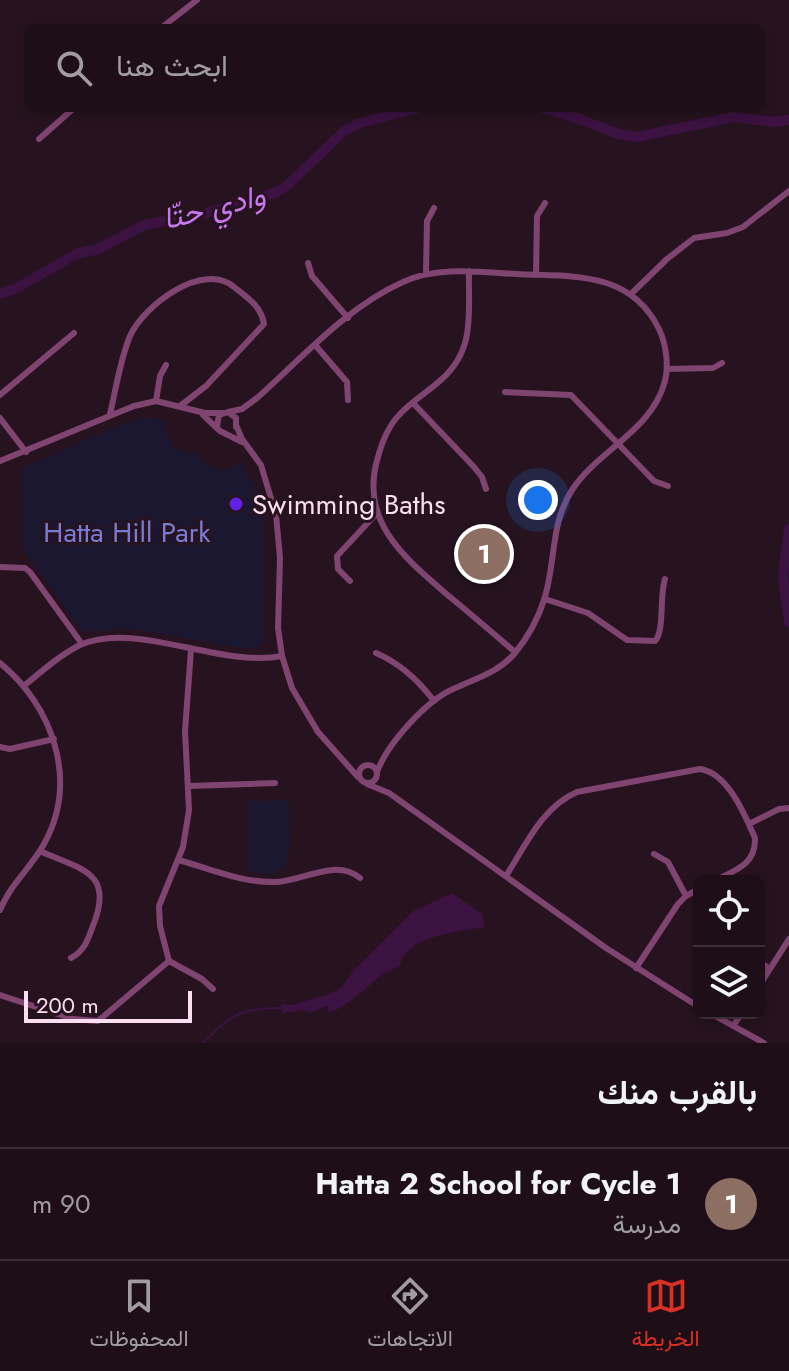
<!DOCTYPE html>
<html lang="ar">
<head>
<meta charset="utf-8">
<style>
  :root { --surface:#1d0e17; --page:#2a1c24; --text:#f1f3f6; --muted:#a09ca1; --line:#3b2e36; --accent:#d93025 }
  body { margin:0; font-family:Jost,Vazirmatn,sans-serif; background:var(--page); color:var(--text); direction:rtl }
  .controls { position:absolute; right:24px; bottom:24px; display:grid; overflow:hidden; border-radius:12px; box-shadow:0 4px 12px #0003 }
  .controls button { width:72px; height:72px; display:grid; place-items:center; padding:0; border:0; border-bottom:2px solid var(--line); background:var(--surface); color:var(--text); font:40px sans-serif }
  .scale { position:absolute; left:24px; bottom:20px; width:168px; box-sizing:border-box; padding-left:8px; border:4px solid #fbdef1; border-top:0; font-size:22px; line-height:28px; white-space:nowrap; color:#fbdef1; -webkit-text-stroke:6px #27131f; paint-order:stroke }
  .you { position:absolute; left:538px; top:500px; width:28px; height:28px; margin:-20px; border:6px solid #fff; border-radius:50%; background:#1a73e8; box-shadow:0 0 0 12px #1a73e833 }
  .badge { display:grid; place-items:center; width:52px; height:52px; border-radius:50%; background:var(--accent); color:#fff; font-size:26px; font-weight:700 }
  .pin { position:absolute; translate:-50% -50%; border:4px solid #fff; box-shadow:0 2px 8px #0006 }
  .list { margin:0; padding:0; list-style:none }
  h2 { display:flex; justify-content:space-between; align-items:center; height:104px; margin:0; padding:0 32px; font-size:34px }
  h2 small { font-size:26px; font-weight:400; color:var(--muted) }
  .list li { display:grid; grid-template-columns:52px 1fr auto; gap:24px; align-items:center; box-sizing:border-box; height:112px; padding:0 32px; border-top:2px solid var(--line) }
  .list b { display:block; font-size:30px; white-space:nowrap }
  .list p { margin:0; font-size:26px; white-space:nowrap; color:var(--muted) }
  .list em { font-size:26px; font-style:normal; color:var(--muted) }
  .icon { flex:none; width:44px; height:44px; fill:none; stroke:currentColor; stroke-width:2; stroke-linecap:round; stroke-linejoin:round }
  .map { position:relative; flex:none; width:789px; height:1043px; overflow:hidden; direction:ltr }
  .search { position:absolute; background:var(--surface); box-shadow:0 4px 12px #0003; left:24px; right:24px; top:24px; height:88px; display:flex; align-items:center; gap:20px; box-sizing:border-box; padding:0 28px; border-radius:12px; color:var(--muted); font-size:30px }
  .sheet { height:216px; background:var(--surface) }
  nav { display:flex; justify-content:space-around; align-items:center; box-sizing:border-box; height:112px; border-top:2px solid var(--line); background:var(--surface); font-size:22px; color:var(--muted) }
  nav a { display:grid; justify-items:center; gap:4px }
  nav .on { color:var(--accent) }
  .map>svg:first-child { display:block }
  .green { fill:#1c1730 }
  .water { fill:#3b1242 }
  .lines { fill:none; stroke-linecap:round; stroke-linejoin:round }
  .stream { stroke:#3b1242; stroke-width:2 }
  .river { stroke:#3b1242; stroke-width:10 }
  .minor { stroke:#804471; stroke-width:6 }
  .poi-dot { fill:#5f21e3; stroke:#27131f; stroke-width:3 }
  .labels { text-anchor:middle; stroke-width:6; stroke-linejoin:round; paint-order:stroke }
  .poi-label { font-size:28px; fill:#fbdef1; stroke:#27131f; text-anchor:start }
  .park-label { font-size:28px; fill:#787cd5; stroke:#27131f }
  .water-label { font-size:30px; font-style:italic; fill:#c878ee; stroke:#27131f }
</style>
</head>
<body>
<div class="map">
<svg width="789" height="1043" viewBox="0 0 789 1043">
  <rect width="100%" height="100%" fill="#27131f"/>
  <path class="green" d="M 153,417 L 164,422 L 171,444 L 177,450 L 196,454 L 204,463 L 215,469 L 227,469 L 241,463 C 277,514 260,582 264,640 L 258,648 L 243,648 L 140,630 L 123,628 L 89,632 L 81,630 L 23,550 L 22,468 C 65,451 108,425 153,417 Z
    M 289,800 L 290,845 L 285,868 L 276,869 L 275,874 L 249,872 L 249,801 Z"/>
  <path class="water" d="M 452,893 L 482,914 L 485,927 C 461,931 404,936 400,966 C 370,977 356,1005 327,1013 L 329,1007 L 326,1006 L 310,1013 L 305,1010 L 282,1013 L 281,1004 L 292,1005 L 329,994 L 342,987 L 354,970 L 412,912 Z"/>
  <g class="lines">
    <path class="stream" d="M 203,1043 C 228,1016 243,1007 281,1008"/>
    <path class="river" d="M 542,108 L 571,116 L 619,134 L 636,137 L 734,117 L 775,122 L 789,120
      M 0,294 L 15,289 L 78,253 L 96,250 L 144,225 L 203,214 L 277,192 L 290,183 L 344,131 L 360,123 L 418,108
      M 789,529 L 783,577 L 789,622"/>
    <path class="minor" d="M 161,28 L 197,0
      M 39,139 L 74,108
      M 308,263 L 312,276 L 348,318
      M 469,271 C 468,313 476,348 442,379 C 429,391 412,401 400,414 C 389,425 382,442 378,457 C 358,522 406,559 450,597 C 472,615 494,634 515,652
      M 426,273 L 427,221 L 434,208
      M 536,275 L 537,216 L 545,203
      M 631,294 L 667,259 L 694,238 L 727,233 L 743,227 L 789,191
      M 316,346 L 347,382 L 348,400
      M 667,369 L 713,368 L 722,363
      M 505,392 L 571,395 L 654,481 L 668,486
      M 0,395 L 74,333
      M 156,401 L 160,376 L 166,365
      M 413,403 L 474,467 L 482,477 L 486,489
      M 228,412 L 242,409 L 257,398 C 302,358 347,307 403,282 C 437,266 479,272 516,274 C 572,277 630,270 659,329 C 666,344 669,365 665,381 C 652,431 599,449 572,490 C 550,524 556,563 544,600 C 538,619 528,637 515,653 C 498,673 476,678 453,689 C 426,701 387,744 377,772
      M 110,414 C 116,389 120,360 130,336 C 144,305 203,261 234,287 C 248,298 261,306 264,324 L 206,386 L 180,406
      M 203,415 L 220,431 L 242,442
      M 0,418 L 26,452
      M 236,425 L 242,439 L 261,465 L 276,515 L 280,558 L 278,628 L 282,656 L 292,688 L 318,732 L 358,777
      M 217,426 L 219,415 L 228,412 L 236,418 L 236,427
      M 0,461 L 134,406 L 156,401 L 205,413 L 222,413
      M 0,567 L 25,568 L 30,572 L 82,644
      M 350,581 L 338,569 L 337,556 L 377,513
      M 545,599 L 588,613 L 627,640 L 655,641 C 665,630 659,597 665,579
      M 191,650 L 185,731 L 189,810 L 183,847 L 159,906 L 160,926 L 169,961 L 202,979 L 213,989
      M 376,653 C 399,663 419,681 434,701
      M 0,663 C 53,706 79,781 44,844 C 31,868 11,883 0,910
      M 25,685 C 42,671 60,655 80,645 C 136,620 219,668 282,656
      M 0,747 L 10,749 L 54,739
      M359 774a9 9 0 1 1 18 0a9 9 0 1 1-18 0Z
      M 367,784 L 389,793 L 606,948 L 699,1007
      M 189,786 L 275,783
      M 749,824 L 779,809 L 789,808
      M 40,851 C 79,869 114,871 94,923 C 89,937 85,951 71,958
      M 654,854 L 668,862 L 686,896
      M 179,860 C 210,869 243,883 276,882 C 304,881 335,858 360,878
      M 506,876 C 526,845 542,807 577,792 L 700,769 C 728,773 745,815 755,838 C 756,865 735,870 714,881
      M 759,962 L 770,969
      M 636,968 L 678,904 L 686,896 L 699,889
      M 759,986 L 789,939
      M 0,995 L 73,1019 L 98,1021 L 169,961
      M 710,1013 L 764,1043
      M 733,1026 L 742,1013"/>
  </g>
  <circle class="poi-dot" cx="236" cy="504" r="8"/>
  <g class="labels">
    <g class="poi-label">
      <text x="252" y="514">Swimming Baths</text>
    </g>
    <g class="park-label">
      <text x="127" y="542">Hatta Hill Park</text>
    </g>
    <g class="water-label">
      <text transform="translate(214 207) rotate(-14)" y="10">وادي حتّا</text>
    </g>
  </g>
</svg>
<div class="controls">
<button><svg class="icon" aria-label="locate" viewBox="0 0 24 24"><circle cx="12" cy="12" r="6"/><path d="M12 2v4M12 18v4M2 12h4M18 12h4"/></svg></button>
<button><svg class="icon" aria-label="layers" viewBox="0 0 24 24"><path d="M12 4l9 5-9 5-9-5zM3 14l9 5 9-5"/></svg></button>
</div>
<div class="scale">200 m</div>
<div class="you"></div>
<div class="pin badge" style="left:484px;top:554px;background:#8d6e63">1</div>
<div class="search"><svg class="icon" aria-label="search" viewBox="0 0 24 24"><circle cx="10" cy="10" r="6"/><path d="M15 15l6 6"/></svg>ابحث هنا</div>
</div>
<section class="sheet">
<h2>بالقرب منك<small></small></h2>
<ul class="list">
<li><span class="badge" style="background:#8d6e63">1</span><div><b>Hatta 2 School for Cycle 1</b><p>مدرسة</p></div><em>90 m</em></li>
</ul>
</section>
<nav>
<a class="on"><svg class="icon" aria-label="map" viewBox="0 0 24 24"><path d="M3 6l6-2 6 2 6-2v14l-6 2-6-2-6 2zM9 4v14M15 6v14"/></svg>الخريطة</a>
<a><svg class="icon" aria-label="directions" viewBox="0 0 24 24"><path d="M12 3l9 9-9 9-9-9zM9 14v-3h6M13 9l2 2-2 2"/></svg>الاتجاهات</a>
<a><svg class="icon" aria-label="saved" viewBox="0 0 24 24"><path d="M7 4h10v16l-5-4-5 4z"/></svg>المحفوظات</a>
</nav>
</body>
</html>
